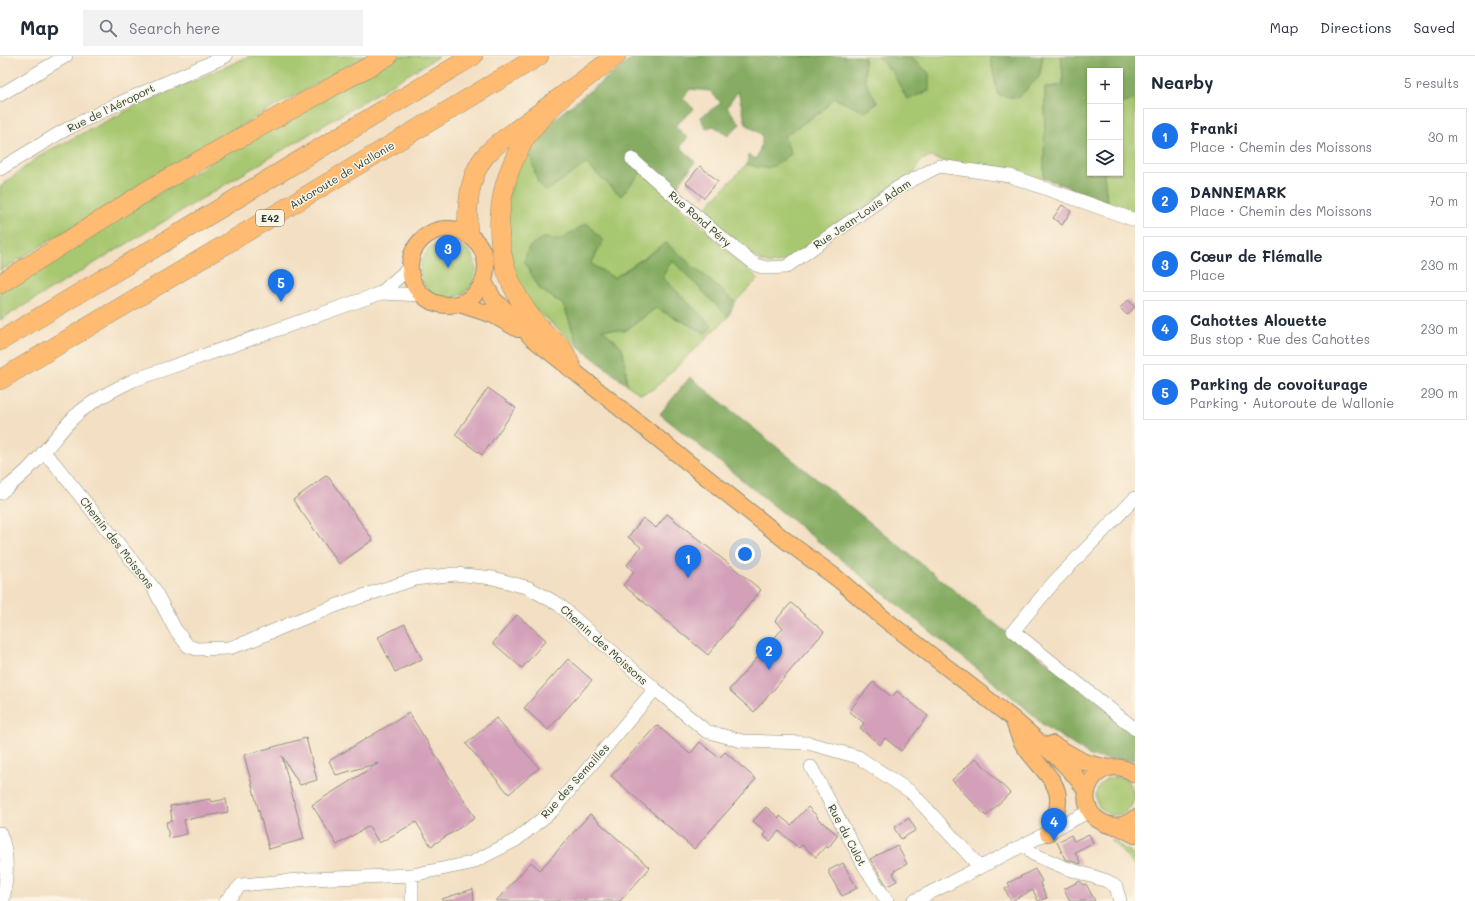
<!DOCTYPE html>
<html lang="en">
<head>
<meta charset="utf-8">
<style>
  :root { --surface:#fff; --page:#f2f2f3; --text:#1f2937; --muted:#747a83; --line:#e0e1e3; --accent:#1a73e8 }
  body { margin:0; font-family:Mali,sans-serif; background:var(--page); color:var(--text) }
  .controls { position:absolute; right:12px; top:12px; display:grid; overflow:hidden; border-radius:0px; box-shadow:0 1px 3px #0004 }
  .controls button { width:36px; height:36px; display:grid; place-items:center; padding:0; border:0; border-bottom:1px solid var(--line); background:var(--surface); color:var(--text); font:20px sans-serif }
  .you { position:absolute; left:745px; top:498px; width:14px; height:14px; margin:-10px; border:3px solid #fff; border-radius:50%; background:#1a73e8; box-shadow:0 0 0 6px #1a73e833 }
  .badge { display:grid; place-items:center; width:26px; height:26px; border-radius:50%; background:var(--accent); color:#fff; font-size:13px; font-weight:700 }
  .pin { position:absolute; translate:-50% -33px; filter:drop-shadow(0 1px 2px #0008) }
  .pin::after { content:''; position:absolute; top:21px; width:14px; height:12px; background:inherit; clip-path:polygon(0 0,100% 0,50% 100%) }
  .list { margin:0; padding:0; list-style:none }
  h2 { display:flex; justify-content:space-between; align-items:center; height:52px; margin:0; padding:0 16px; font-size:17px }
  h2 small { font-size:13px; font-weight:400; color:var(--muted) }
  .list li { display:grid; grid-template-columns:26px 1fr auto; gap:12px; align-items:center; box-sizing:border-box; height:56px; margin:0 8px 8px; padding:0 8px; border:1px solid var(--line); border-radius:0px }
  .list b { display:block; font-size:15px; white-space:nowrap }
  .list p { margin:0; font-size:13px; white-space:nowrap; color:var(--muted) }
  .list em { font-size:13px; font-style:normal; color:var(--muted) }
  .icon { flex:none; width:22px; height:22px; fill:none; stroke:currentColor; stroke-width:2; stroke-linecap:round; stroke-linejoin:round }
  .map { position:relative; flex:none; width:1135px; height:845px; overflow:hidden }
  header { display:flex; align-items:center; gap:24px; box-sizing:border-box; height:56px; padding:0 20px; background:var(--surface); border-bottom:1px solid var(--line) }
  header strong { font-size:19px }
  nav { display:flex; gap:22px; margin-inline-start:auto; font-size:14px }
  .search { width:280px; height:36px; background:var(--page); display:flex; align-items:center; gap:10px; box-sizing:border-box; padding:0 14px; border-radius:0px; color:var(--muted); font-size:15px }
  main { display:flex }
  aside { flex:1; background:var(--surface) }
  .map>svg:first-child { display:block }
  .green { fill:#a7c76f; stroke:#638252 }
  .forest { fill:#85ac62; stroke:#52744b }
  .building { fill:#d39fb9 }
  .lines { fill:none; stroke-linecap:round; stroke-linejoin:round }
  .minor-casing { stroke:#898e7c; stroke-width:14 }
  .major-casing { stroke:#898e7c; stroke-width:18 }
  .highway-casing { stroke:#898e7c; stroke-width:20 }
  .minor { stroke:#fff; stroke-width:13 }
  .major { stroke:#ffbb71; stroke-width:16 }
  .highway { stroke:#ffbb71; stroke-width:19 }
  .labels { text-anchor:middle; stroke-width:3; stroke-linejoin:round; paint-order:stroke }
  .shield { fill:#fcf5e5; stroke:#617469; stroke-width:1 }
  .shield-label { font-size:10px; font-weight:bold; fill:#1f3d34 }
  .street-label { font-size:11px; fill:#1f3d34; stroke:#fcf5e5 }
</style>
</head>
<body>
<header>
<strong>Map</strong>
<div class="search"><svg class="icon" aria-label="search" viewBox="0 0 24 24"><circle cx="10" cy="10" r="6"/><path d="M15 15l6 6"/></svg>Search here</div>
<nav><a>Map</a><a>Directions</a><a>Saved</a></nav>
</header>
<main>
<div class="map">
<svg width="1135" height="845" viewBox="0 0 1135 845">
  <rect width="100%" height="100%" fill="#fcf5e5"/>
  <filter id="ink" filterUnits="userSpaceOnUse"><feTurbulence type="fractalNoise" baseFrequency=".025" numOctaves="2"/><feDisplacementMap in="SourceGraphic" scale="8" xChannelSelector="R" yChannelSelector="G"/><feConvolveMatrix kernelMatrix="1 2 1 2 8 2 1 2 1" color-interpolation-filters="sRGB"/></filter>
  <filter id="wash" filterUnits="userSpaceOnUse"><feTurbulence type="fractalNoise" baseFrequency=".012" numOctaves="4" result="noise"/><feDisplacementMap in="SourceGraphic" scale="16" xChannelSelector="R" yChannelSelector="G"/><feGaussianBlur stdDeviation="0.9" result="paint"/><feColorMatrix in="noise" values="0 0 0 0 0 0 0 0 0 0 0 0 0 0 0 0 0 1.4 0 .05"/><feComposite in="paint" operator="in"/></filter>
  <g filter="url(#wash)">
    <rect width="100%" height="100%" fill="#f3dfc3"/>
    <path class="green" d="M 250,0 L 367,0 L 247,66 L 0,215 L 0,131 L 42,98 L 136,50 Z
      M 399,0 L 439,0 L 0,264 L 0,234 L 267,72 Z
      M 864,0 L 877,0 L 893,17 L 907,43 L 893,0 L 990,0 L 998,39 L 1039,21 L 1043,0 L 1062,0 L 1063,28 L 1045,32 L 1044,124 L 1005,112 L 950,107 L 931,101 L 921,104 L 916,115 L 784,206 L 769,208 L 759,204 L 702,155 L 747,108 L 757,111 L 791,98 L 783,80 L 822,55 L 834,42 L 865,56 L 877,47 L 865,25 Z
      M 1135,43 L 1135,158 L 1107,146 L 1104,117 L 1120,117 L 1120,48 Z
      M 529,93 L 538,127 L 586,108 L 642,115 L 758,223 L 735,246 L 666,187 L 614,222 L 591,208 L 562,183 L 542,182 L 540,233 L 564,249 L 578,290 L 533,252 L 513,222 L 505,151 L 516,115 Z
      M420 214a28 28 0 1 1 56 0a28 28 0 1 1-56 0Z
      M 672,203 L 728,261 L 654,333 L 641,338 L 627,329 L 625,307 L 602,273 L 626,274 L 656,252 L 705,277 L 712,270 L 662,221 Z
      M1096 740a19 19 0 1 1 38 0a19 19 0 1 1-38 0Z
      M 1110,783 L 1135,799 L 1135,810 Z"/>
    <path class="forest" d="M 635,0 L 864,0 L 865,25 L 877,47 L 865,56 L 834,42 L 822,55 L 784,80 L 791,98 C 773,111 770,116 747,108 L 748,99 L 756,103 L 762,87 L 762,79 L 746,68 L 738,35 L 727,51 L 740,68 L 728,80 L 714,70 L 705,72 L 701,61 L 721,47 L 710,35 L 690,33 L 683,42 L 694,53 L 675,70 L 688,82 L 680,90 L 695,106 L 675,133 L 648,108 L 621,140 L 586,108 L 546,135 L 538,127 L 529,93 L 542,76 L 560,58 Z
      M 877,0 L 893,0 L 895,3 L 911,2 L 929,17 L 929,35 L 907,43 L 893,17 Z
      M 990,0 L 1043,0 L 1039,21 L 1018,42 L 998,39 Z
      M 1061,0 L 1135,0 L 1135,43 L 1120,48 L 1120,15 L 1090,15 L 1090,117 L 1104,117 L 1107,146 L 1044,122 L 1045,31 L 1064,30 Z
      M 587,167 L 603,185 L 591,208 L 614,222 L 666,187 L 735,246 L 728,261 L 672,204 L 662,221 L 712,270 L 706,277 L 656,252 L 626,274 L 602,273 L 622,291 L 625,307 L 627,329 L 578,290 L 564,249 L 540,233 L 524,205 L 529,191 L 542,182 L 562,183 Z
      M 690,321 L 1013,582 L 1135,668 L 1135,704 L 1126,704 L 1092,701 L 1042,668 L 1022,649 L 660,358 Z"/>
    <g id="blocks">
      <path class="building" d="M 700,110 L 718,125 L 704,142 L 686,127 Z
        M 1062,149 L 1071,155 L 1062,169 L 1053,162 Z
        M 1128,244 L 1135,251 L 1127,259 L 1120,252 Z
        M 488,332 L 516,352 L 482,399 L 455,379 Z
        M 327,419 L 373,484 L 339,508 L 293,444 Z
        M 667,458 L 761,534 L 708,599 L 623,529 L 634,516 L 627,509 L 641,491 L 628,481 L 643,462 L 656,472 Z
        M 791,547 L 824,576 L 754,656 L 729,634 L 783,572 L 775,565 Z
        M 517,559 L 546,584 L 522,612 L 493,587 Z
        M 405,568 L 422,603 L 395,616 L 378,581 Z
        M 568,603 L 592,624 L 548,674 L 524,652 Z
        M 873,626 L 892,641 L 897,635 L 928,660 L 901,695 L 885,682 L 880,689 L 860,672 L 864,667 L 849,655 Z
        M 409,657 L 475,762 L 431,790 L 416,766 L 379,787 L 369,770 L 337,789 L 312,749 L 379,707 L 336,719 L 329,705 Z
        M 496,662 L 539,712 L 509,738 L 466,688 Z
        M 657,669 L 690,698 L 700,686 L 719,702 L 725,696 L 756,723 L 694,793 L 611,720 Z
        M 306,682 L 317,724 L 300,729 L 282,700 L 304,783 L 269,793 L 244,699 Z
        M 976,702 L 1010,737 L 986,760 L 952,724 Z
        M 210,743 L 211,746 L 226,743 L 228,756 L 184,764 L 187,778 L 169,782 L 166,766 L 172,765 L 170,750 Z
        M 766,751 L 779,762 L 780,760 L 791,769 L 808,751 L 818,761 L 817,762 L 838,779 L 828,792 L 826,790 L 816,801 L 802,789 L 799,792 L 779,775 L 770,785 L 763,779 L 766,776 L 753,765 Z
        M 590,758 L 650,812 L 620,845 L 496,845 L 531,806 L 540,814 Z
        M 909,762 L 916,774 L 901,783 L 894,772 Z
        M 1089,778 L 1093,787 L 1075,796 L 1081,808 L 1065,803 L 1057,786 L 1071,779 L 1074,785 Z
        M 897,789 L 907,808 L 894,815 L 895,816 L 893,817 L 897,825 L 887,830 L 870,803 Z
        M 843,807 L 857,832 L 842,840 L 829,818 L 829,814 Z
        M 1035,813 L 1042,825 L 1040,827 L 1047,842 L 1038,845 L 1033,834 L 1011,845 L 1005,833 L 1010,830 L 1008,827 Z
        M 1080,825 L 1083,829 L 1086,828 L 1095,845 L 1070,845 L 1064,833 Z
        M 473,833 L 474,845 L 442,845 L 442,843 Z"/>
    </g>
  </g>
  <g filter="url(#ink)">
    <use href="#blocks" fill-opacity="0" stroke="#898e7c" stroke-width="1"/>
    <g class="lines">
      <g class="minor-casing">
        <path id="minor" d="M 0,39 L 66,0
          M 632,103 L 717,178 L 756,209 L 766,212 L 786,211 L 897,132 L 939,110 L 1010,120 L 1135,164
          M 0,113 L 63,75 L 113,50 L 226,0
          M 381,237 L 410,211
          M 43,396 L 54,407 L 153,531 L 175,573 L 188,590 L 197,593 L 229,592 L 250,585 L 299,564 L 351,544 L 415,523 L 455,518 L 493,522 L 529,532 L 558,548 L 655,633 L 706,675 L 742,685 L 808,687 L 858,701 L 911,736 L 980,811
          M 0,437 C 12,428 24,418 34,407 C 48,392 60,375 74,361 C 91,345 113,334 134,324 L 381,237 L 422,239
          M 1135,442 L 1054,526 L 1013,575 L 1135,673
          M 811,711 L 866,813 L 887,845
          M 0,777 C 9,799 7,821 3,845
          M 1026,788 L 1033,798 L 1066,812 L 1107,825 L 1116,831 L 1120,845
          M 226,845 L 241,829 L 310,823 L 412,819 L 471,807 L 516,784 L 552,755 L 655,633
          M 412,845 L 412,819
          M 914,845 L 1090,755"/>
      </g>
      <g class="major-casing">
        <path id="major" d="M410 211a38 38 0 1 1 76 0a38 38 0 1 1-76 0Z
          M 484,226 L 494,244 L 514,261 L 531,281 L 785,484 L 838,523 L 882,561 L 1012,662 L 1063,707 L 1076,721 L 1087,736
          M 459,248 L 493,259 L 518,273
          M 1014,666 C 1017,673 1019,682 1023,688 C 1047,724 1073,729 1048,777
          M 1052,688 L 1084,706 L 1108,712
          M 1135,718 C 1095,691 1065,752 1106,768 C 1116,772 1126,769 1135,762
          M 1117,770 L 1135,779"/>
      </g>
      <g class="highway-casing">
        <path id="highway" d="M 565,38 C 551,52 535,66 525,83 C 496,131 490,188 516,237 C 523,251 534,266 545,277 C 550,282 556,286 561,291 C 566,297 569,306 572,313
          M 468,178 C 466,153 469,118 486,99 C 490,95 495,90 500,86 L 616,0
          M 0,228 L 153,131 L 229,88 L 388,0
          M 0,285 L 473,0
          M 0,324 L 539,0"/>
      </g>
      <use href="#minor" class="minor"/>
      <use href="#major" class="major"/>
      <use href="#highway" class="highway"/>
    </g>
  </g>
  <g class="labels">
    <rect class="shield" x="256" y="154" width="28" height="16" rx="3"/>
    <g class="shield-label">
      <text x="270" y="166">E42</text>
    </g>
    <g class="street-label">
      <text transform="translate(111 52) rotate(-26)" y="4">Rue de l'Aéroport</text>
      <text transform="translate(342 119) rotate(-31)" y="4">Autoroute de Wallonie</text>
      <text transform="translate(862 158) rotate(-34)" y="4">Rue Jean-Louis Adam</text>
      <text transform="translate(700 163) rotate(41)" y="4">Rue Rond Péry</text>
      <text transform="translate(117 487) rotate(52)" y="4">Chemin des Moissons</text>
      <text transform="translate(604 589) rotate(42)" y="4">Chemin des Moissons</text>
      <text transform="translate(575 725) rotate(-48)" y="4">Rue des Semailles</text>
      <text transform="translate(847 779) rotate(62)" y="4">Rue du Culot</text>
    </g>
  </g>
</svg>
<div class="controls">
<button>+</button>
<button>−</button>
<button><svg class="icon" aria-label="layers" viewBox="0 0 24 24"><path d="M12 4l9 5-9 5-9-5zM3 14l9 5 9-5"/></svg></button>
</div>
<div class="you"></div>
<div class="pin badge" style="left:688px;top:522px">1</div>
<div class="pin badge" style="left:769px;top:614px">2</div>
<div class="pin badge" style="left:448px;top:212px">3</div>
<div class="pin badge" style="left:1054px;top:785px">4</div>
<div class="pin badge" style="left:281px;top:246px">5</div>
</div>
<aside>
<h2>Nearby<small>5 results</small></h2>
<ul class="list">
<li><span class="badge">1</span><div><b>Franki</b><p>Place · Chemin des Moissons</p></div><em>30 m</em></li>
<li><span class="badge">2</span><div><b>DANNEMARK</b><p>Place · Chemin des Moissons</p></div><em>70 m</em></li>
<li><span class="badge">3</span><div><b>Cœur de Flémalle</b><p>Place</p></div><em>230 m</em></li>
<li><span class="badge">4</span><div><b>Cahottes Alouette</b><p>Bus stop · Rue des Cahottes</p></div><em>230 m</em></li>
<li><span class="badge">5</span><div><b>Parking de covoiturage</b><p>Parking · Autoroute de Wallonie</p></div><em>290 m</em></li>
</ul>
</aside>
</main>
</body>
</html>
